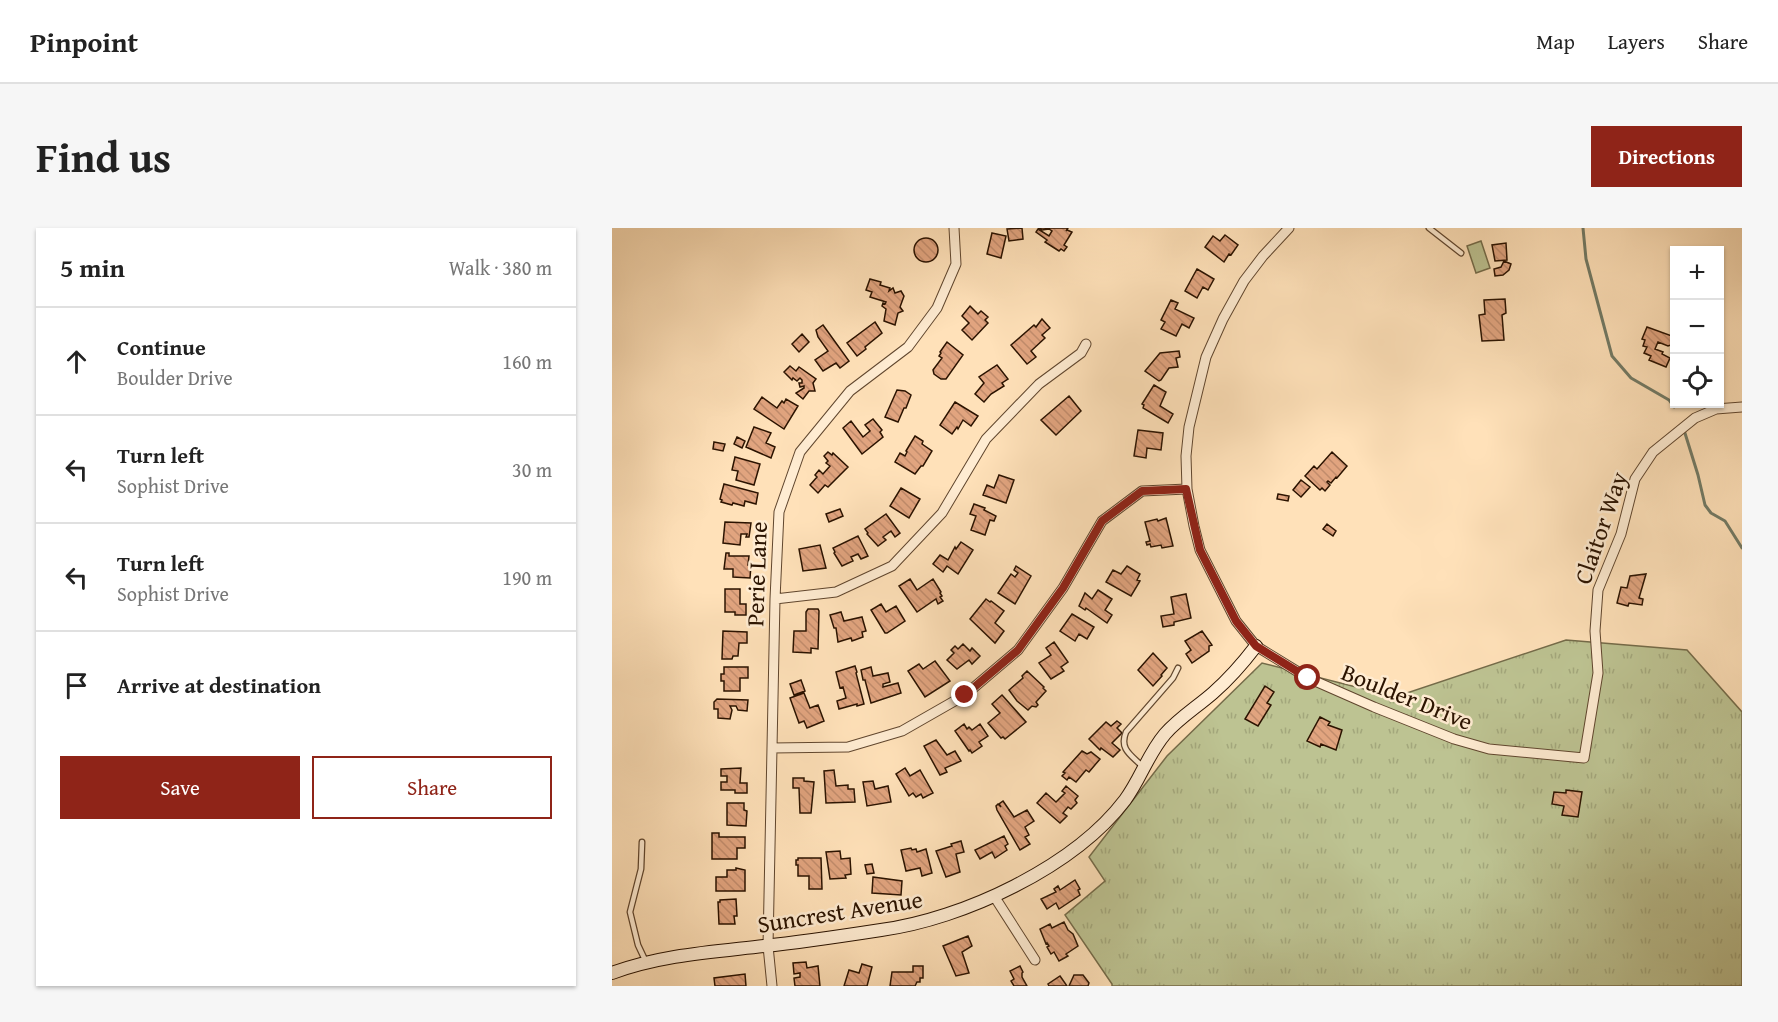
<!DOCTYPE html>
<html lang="en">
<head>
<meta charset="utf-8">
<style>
  :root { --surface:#fff; --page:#f6f6f6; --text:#222; --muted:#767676; --line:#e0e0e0; --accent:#8f2418 }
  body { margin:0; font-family:"Gentium Book Plus",serif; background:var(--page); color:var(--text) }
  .controls { position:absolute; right:18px; top:18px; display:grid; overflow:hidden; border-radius:0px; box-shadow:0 2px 4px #0004 }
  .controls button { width:54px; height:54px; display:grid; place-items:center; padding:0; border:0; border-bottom:2px solid var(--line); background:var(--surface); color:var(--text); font:30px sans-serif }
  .stop { position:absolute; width:18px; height:18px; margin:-14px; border:4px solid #8f2418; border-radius:50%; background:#fff }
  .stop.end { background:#8f2418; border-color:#fff; box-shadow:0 2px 6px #0008 }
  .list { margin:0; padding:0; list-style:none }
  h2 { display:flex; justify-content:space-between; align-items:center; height:78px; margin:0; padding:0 24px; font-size:26px }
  h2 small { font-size:20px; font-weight:400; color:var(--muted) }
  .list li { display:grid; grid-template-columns:39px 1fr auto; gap:18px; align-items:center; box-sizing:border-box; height:108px; padding:0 24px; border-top:2px solid var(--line) }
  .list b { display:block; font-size:22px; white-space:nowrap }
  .list p { margin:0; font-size:20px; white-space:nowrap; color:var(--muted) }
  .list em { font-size:20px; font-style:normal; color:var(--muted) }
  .actions { display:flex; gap:12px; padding:18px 24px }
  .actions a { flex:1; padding:14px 0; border:2px solid var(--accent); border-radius:0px; text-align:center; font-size:21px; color:var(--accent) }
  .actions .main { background:var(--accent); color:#fff }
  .icon { flex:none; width:33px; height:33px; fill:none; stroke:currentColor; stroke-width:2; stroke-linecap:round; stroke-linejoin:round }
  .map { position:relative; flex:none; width:1130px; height:758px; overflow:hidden; border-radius:0px }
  header { display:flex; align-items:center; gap:36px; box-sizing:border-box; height:84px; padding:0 30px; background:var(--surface); border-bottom:2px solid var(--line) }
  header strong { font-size:28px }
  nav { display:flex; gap:33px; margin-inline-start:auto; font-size:21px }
  .intro { display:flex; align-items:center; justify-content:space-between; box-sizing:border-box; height:144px; padding:0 36px }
  h1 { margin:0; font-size:42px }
  .button { padding:15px 27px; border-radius:0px; background:var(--accent); color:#fff; font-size:21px; font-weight:700 }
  main { display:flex; gap:36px; padding:0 36px }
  aside { flex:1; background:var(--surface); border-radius:0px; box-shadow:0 2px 4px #0004 }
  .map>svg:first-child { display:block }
  .grass { fill:url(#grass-tufts); stroke:#746b49; stroke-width:1.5 }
  .pitch { fill:#bdc392; stroke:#746b49; stroke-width:1.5 }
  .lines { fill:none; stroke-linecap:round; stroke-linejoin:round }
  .stream { stroke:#727a65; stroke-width:3 }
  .building { fill:url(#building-back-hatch); stroke:#2b1300; stroke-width:1.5 }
  .lane-casing { stroke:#60462e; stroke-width:7 }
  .street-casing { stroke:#60462e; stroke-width:11 }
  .secondary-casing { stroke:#2b1300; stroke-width:14 }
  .lane { stroke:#ffecd2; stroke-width:4.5 }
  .street { stroke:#ffecd2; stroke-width:9 }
  .secondary { stroke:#ffecd2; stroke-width:12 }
  .route { stroke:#8f2418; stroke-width:8 }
  .labels { text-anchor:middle; stroke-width:5; stroke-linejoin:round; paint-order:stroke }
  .street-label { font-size:24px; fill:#2b1300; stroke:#ffecd2 }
</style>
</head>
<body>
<header>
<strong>Pinpoint</strong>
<nav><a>Map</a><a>Layers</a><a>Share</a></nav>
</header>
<div class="intro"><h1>Find us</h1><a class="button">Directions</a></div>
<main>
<aside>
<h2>5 min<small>Walk · 380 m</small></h2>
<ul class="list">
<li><svg class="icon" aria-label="ahead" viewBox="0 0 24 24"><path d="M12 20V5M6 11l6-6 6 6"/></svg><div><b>Continue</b><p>Boulder Drive</p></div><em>160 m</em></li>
<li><svg class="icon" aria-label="left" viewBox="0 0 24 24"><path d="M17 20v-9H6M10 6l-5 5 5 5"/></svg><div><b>Turn left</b><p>Sophist Drive</p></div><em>30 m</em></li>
<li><svg class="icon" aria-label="left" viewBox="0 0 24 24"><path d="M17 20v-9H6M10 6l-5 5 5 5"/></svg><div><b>Turn left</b><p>Sophist Drive</p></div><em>190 m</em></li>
<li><svg class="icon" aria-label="arrive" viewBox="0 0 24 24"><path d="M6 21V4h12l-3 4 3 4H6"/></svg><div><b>Arrive at destination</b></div></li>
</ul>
<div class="actions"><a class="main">Save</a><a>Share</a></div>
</aside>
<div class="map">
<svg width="1130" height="758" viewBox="0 0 1130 758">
  <defs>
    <pattern id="grass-tufts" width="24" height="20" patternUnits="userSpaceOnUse" patternTransform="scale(1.5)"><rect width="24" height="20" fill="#bdc392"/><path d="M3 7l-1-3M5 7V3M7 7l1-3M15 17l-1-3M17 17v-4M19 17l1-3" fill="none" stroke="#a3a77c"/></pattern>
    <pattern id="building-back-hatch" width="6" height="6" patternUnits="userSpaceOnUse" patternTransform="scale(1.5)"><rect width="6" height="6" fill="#e1a47f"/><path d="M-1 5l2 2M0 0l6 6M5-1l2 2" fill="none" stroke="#c18c6c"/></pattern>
  </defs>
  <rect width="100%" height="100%" fill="#ffe1b9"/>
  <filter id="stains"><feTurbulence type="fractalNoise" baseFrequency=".00333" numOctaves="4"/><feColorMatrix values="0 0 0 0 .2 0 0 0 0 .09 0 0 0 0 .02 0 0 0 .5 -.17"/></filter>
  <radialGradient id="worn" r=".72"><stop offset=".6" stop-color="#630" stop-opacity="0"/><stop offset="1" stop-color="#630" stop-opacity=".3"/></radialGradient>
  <path class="grass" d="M 954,412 L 1075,422 L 1130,484 L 1130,758 L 500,758 L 500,756 L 453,687 L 493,653 L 477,629 L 555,528 L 650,435 L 783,469 Z"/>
  <path class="pitch" d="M 869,13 L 878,40 L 864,45 L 855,18 Z"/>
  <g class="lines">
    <path class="stream" d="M 971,0 L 974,31 L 1000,128 L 1019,150 L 1057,172 L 1062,179
      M 1072,202 L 1086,247 L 1093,277 L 1099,285 L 1113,293 L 1130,320"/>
  </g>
  <path class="building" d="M 410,0 L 411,11 L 397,13 L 395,1 Z
    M 427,0 L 456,0 L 454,3 L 455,2 L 460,4 L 452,17 L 455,19 L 452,23 L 449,21 L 447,23 L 433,14 L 435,12 L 424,4 L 426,1 L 437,8 L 440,3 L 437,1 L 430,2 Z
    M 380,5 L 394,8 L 389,30 L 375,26 Z
    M 613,7 L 626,17 L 619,27 L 617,26 L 612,34 L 593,19 L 601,8 L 608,13 Z
    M302 22a12 12 0 1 1 24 0a12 12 0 1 1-24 0Z
    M 894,15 L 895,32 L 883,33 L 880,17 Z
    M 892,33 L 899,36 L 897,42 L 891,47 L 883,48 L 882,41 L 889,39 Z
    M 585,41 L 602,51 L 596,62 L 591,59 L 585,70 L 573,63 Z
    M 258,51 L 269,54 L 268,57 L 278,60 L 277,63 L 281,60 L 283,65 L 289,63 L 292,68 L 288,79 L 291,83 L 286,85 L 283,97 L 272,93 L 274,81 L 270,78 L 271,75 L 273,76 L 274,74 L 258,69 L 260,64 L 254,62 Z
    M 893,71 L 894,85 L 890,87 L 892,112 L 870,113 L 867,87 L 873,86 L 872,72 Z
    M 559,72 L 566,75 L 563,81 L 582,90 L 577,100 L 570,96 L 564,108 L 549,101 L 553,94 L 549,92 Z
    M 358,78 L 366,86 L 369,83 L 376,89 L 373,92 L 376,95 L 360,112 L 350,102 L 357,95 L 350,88 Z
    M 430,91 L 438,100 L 430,107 L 433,110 L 419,123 L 424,129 L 415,136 L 399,117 L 422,97 L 424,99 Z
    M 263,94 L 270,105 L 253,119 L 254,121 L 245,128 L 235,115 Z
    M 211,97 L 237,133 L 228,140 L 224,135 L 211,143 L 203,132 L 216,123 L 206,109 L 204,102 Z
    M 1035,99 L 1060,108 L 1061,111 L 1059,117 L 1056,118 L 1046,114 L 1043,121 L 1051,124 L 1050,126 L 1058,130 L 1054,139 L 1037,132 L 1039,128 L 1032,125 L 1035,119 L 1031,118 L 1033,112 L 1030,111 Z
    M 190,106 L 197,114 L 187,124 L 180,116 Z
    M 335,114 L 351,127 L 334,151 L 329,151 L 322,146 L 321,142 L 330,130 L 327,128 L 329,125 L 328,124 Z
    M 567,123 L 568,129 L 564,130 L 566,139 L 557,140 L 549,152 L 547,153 L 533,143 L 548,125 Z
    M 385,137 L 396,151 L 390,155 L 392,158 L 379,166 L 372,174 L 363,166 L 372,155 L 367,149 Z
    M 178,138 L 184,143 L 187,139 L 204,151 L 201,155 L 203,163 L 197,163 L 191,171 L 184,165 L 192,160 L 192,158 L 188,159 L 187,155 L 190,155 L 190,152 L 188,150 L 185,153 L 181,150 L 180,152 L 172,144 Z
    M 542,157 L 554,164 L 548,178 L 561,186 L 556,195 L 531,180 L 532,177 L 530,176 Z
    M 285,162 L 293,163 L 299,167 L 294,180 L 292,180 L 286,194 L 273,189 Z
    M 457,168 L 469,183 L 444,207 L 429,192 Z
    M 150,169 L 165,180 L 170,173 L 172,175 L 174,171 L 186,178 L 172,201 L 142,181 Z
    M 343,174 L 366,188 L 359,198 L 351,192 L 346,201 L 345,199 L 340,206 L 328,197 Z
    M 261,191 L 270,202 L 268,204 L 271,209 L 250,226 L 231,200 L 239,193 L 251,209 L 258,203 L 253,197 Z
    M 142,199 L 159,205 L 154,215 L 163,219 L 159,230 L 134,219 Z
    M 526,202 L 551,205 L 549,222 L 535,220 L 534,230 L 522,228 Z
    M 303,208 L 311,213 L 310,216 L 320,223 L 311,238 L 309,238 L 303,246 L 283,234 L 288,225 L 293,228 L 295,224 L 294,223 Z
    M 125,209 L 133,213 L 130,220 L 122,216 Z
    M 102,214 L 113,216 L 111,223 L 101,221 Z
    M 216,224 L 220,227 L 221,225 L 236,239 L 216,259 L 213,257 L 206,265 L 198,257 L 205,249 L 203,247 L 207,242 L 211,246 L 218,238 L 214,235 L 216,233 L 212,228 Z
    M 720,224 L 735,238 L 725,250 L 724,249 L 719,255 L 716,253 L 715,254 L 718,257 L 713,263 L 710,260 L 708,262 L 693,248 L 702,238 L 705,241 Z
    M 123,229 L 148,236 L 142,257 L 124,252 L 126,243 L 120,242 Z
    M 387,247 L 402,252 L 394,275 L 371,267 L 375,257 L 382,260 Z
    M 689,252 L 698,259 L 689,269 L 681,262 Z
    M 112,256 L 146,265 L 144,276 L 133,273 L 132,278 L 121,275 L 120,277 L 109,274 L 110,272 L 108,271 Z
    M 289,260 L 308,271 L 297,290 L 278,278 Z
    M 666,266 L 677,268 L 676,273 L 665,271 Z
    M 362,276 L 373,280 L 372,282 L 384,288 L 382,293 L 378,292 L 373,307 L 359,302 L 364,288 L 358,286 Z
    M 228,281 L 231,288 L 217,294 L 214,286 Z
    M 274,286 L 288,305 L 283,309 L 279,303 L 271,309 L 274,312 L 266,318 L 255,306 L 256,305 L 253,301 Z
    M 554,290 L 561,318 L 550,320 L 549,317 L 539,319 L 538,316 L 535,317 L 534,314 L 538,313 L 533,294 L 545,291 L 546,293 Z
    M 113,294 L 139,295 L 137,309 L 134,309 L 135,306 L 129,306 L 128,317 L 111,315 Z
    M 715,296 L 724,303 L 721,308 L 711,301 Z
    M 246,308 L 256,328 L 249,331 L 246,326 L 239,329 L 241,333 L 230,338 L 222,325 L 223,324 L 221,320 Z
    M 349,314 L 361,322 L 346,346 L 335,338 L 331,344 L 321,336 L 328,327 L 336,332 L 343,319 L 344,321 Z
    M 208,317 L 214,340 L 191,343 L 187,321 Z
    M 114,325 L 117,325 L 117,328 L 137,328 L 136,337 L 139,337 L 138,350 L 121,349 L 121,341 L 112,341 Z
    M 404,338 L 419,348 L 403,376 L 386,365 L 399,346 L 403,349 L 406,345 L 402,342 Z
    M 515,338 L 528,346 L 525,352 L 528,353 L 519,368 L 494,354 L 501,342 L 509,346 Z
    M 1034,346 L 1027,370 L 1031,371 L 1030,377 L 1017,375 L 1016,378 L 1005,375 L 1009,359 L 1015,360 L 1018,348 Z
    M 298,351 L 305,362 L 321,351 L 329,364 L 328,365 L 330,368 L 328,369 L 331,373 L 326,376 L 324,371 L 305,384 L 287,358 Z
    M 113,361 L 128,361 L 128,376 L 134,376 L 134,387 L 123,387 L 123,384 L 113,384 Z
    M 486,362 L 500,371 L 493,382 L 500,387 L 495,395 L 474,380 L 473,382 L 467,378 L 473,365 L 480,371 Z
    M 574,366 L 579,390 L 562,394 L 562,397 L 551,399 L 549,388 L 562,386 L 559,369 Z
    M 374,371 L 378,374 L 379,373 L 392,383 L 383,395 L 392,403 L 383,415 L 358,391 Z
    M 269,376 L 274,384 L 284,378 L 293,393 L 275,405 L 273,405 L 259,382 Z
    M 196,381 L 206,381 L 207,383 L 206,421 L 199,420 L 199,425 L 181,424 L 182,403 L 194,403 L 194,384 Z
    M 229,384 L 232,393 L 250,389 L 254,403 L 250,404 L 251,409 L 240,413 L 239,410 L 226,414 L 224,400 L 222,400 L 218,387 Z
    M 460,386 L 482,399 L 475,411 L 467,406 L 463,413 L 448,403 Z
    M 111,403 L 135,404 L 135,415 L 127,415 L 126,428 L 121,428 L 120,431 L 110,431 Z
    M 590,403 L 600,417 L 597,418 L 597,423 L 580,435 L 574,426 L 579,422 L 573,413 Z
    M 442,414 L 456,434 L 449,439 L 452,443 L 439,451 L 427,435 L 439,427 L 434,420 Z
    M 351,416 L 358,423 L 360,420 L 368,428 L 360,436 L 357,432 L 345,441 L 335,432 L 342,425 L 339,422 L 343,418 L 346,421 Z
    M 541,425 L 555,440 L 549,447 L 550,448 L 541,458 L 526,442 Z
    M 323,433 L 338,453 L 313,469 L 296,443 L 307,436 L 311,441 Z
    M 243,438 L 245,444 L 244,445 L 252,476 L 245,478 L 245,476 L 227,481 L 225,473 L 234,470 L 231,459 L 228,460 L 224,444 Z
    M 112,439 L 136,439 L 136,450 L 128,450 L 128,463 L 112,463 L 112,453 L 109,453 L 109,446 L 112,446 Z
    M 259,439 L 261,448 L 276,445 L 278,454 L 271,456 L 271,459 L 286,455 L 289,465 L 259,475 L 253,452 L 251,452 L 249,442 Z
    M 415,443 L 432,459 L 431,460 L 434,463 L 424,474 L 426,477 L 424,479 L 420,478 L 416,482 L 405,473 L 397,462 L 411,450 L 410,448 Z
    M 189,452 L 193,463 L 182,467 L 178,456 Z
    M 653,458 L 662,464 L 655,475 L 659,477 L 646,498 L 633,491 Z
    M 192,465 L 198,480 L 206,477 L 212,493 L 195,500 L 192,493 L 187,495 L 178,470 Z
    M 390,467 L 414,494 L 393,511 L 391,509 L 389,510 L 376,495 L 388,485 L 380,476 Z
    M 105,471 L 136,472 L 135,483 L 126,482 L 124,478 L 118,478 L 120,482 L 118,491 L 106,490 L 106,481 L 102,481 L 102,474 Z
    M 708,489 L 718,494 L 716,497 L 730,502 L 724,522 L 709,516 L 708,519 L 695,513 Z
    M 505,493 L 509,496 L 505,500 L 510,505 L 500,515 L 508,522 L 501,529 L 489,520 L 488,522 L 477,511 L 494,494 L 499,498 Z
    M 352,496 L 355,501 L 357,499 L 360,502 L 368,496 L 376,508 L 367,514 L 370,518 L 360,525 L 358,522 L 357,523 L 343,503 Z
    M 324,512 L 335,527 L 343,523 L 349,533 L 333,540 L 335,544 L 328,547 L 312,518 Z
    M 470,523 L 475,526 L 479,524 L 488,531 L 477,544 L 474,542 L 464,554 L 457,549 L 455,552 L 450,548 L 453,545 L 451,544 Z
    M 129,540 L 128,555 L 135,555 L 135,565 L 123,565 L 123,562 L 109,562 L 109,554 L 115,554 L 115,548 L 109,548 L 109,541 Z
    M 293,540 L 298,548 L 308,542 L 321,565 L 311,570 L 309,566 L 304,569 L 301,565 L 297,568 L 284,546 Z
    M 222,542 L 224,558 L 236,557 L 236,561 L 242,561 L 243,574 L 214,575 L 212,543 Z
    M 181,550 L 192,550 L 192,553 L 202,554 L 199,585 L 188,585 L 187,560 L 181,560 Z
    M 261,553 L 263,561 L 276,558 L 279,574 L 255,578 L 251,554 Z
    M 454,558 L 466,568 L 463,572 L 465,575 L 459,581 L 456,579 L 451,585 L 455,588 L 448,595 L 425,575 L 434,565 L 444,574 L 453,565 L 450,563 Z
    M 954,562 L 970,564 L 966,589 L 950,587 L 952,578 L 940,576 L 942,564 L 954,565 Z
    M 391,573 L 402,589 L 415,582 L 422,593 L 413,599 L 417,607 L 413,609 L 418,616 L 408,622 L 385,582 L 384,578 L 386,576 L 389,579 L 387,576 Z
    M 115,575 L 132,575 L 132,582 L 135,583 L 134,598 L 115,597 Z
    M 100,605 L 107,605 L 107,609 L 133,609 L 133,620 L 125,620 L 125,631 L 100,631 Z
    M 392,608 L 396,616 L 393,618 L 395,622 L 383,630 L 380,624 L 368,631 L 363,622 Z
    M 349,613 L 352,624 L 344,626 L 348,644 L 334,649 L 324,623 L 340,618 L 339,616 Z
    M 299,620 L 300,622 L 304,621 L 305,624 L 314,621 L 320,645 L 310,648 L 308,640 L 294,643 L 289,622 Z
    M 228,623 L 229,631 L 238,630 L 239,646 L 233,647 L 234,650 L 218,651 L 214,624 Z
    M 186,630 L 209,630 L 210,661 L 197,661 L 197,648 L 186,648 L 186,637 L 184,637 L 184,632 L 186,632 Z
    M 260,636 L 262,645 L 255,646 L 253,637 Z
    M 124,640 L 133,642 L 133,663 L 104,663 L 104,649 L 115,649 L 115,642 L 124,642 Z
    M 261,649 L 290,653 L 289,667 L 260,665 Z
    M 463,652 L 468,661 L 466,662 L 468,667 L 447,681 L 444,675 L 435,681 L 429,671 L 444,664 L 442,661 L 446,658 L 448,662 Z
    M 124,671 L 125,688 L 122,688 L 123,696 L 107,696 L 106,674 L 108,674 L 108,672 Z
    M 452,694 L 456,702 L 461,706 L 466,718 L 454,726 L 456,728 L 447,733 L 442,724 L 439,726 L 435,719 L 437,718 L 435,715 L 434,716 L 428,701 L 438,696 L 440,700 Z
    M 356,708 L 360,718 L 350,724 L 357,745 L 344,748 L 331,718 Z
    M 194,734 L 195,740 L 206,738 L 208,758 L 183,758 L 182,750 L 188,749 L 188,745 L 182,746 L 181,735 Z
    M 250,736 L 260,739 L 255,758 L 232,758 L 237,742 L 247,745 Z
    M 301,738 L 311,738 L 311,750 L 308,750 L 308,754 L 305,754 L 303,758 L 278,758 L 280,744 L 301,744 Z
    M 408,738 L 411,744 L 410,745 L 410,749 L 415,758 L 402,758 L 399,753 L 402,751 L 398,743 Z
    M 133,746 L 134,758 L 103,758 L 102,750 Z
    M 462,747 L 471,747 L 477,755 L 476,758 L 457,758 Z
    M 448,748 L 455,758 L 437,758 L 436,756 Z"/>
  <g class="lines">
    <g class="lane-casing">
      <path id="lane" d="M 817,0 L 849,25
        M 530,538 C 519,527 507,521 514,504 L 561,450 L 566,440
        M 30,614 L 29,641 L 18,684 L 26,717 L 34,734"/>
    </g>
    <g class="street-casing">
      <path id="street" d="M 677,0 L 651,28 L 632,53 L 611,91 L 594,129 L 577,199 L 574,228 L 575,261 L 582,298 L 588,322 L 624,393 L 644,418 L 696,450 L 762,479 L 842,511 L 877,521 L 972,530 L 986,445 L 983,403 L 986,362 L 1009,306 L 1023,251 L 1041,224 L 1083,190 L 1104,181 L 1130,179
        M 163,371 L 224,364 L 280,338 L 330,285 L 374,211 L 427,156 L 469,125 L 474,116
        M 160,520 L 236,519 L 290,503 L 353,467 L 406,422 L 451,360 L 490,293 L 530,263 L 575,261
        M 382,668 L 423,732
        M 160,758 L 156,718 L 163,371 L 167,284 L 188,224 L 238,163 L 296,119 L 325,80 L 344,36 L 342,0"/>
    </g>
    <g class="secondary-casing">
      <path id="secondary" d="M 0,745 C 49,727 100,724 152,718 C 191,714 230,708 269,702 C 351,691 462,639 513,572 C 528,552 536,526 553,506 C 567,490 585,479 601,465 C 617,451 631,435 644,418"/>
    </g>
    <use href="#lane" class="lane"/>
    <use href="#street" class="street"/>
    <use href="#secondary" class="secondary"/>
  </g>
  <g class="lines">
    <path class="route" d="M 353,467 L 406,422 L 451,360 L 490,293 L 530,263 L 574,261 L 588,322 L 624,393 L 644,418 L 696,450"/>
  </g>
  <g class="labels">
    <g class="street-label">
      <text transform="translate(989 300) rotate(-71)" y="8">Claitor Way</text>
      <text transform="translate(145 346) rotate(-88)" y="8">Perie Lane</text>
      <text transform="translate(795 469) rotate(22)" y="8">Boulder Drive</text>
      <text transform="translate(228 684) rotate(-9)" y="8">Suncrest Avenue</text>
    </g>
  </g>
  <rect width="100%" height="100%" filter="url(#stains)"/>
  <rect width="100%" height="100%" fill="url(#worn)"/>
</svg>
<div class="controls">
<button>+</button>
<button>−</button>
<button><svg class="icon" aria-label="locate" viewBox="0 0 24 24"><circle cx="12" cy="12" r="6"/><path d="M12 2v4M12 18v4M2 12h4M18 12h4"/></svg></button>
</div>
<div class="stop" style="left:696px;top:450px"></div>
<div class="stop end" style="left:353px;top:467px"></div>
</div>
</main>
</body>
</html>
